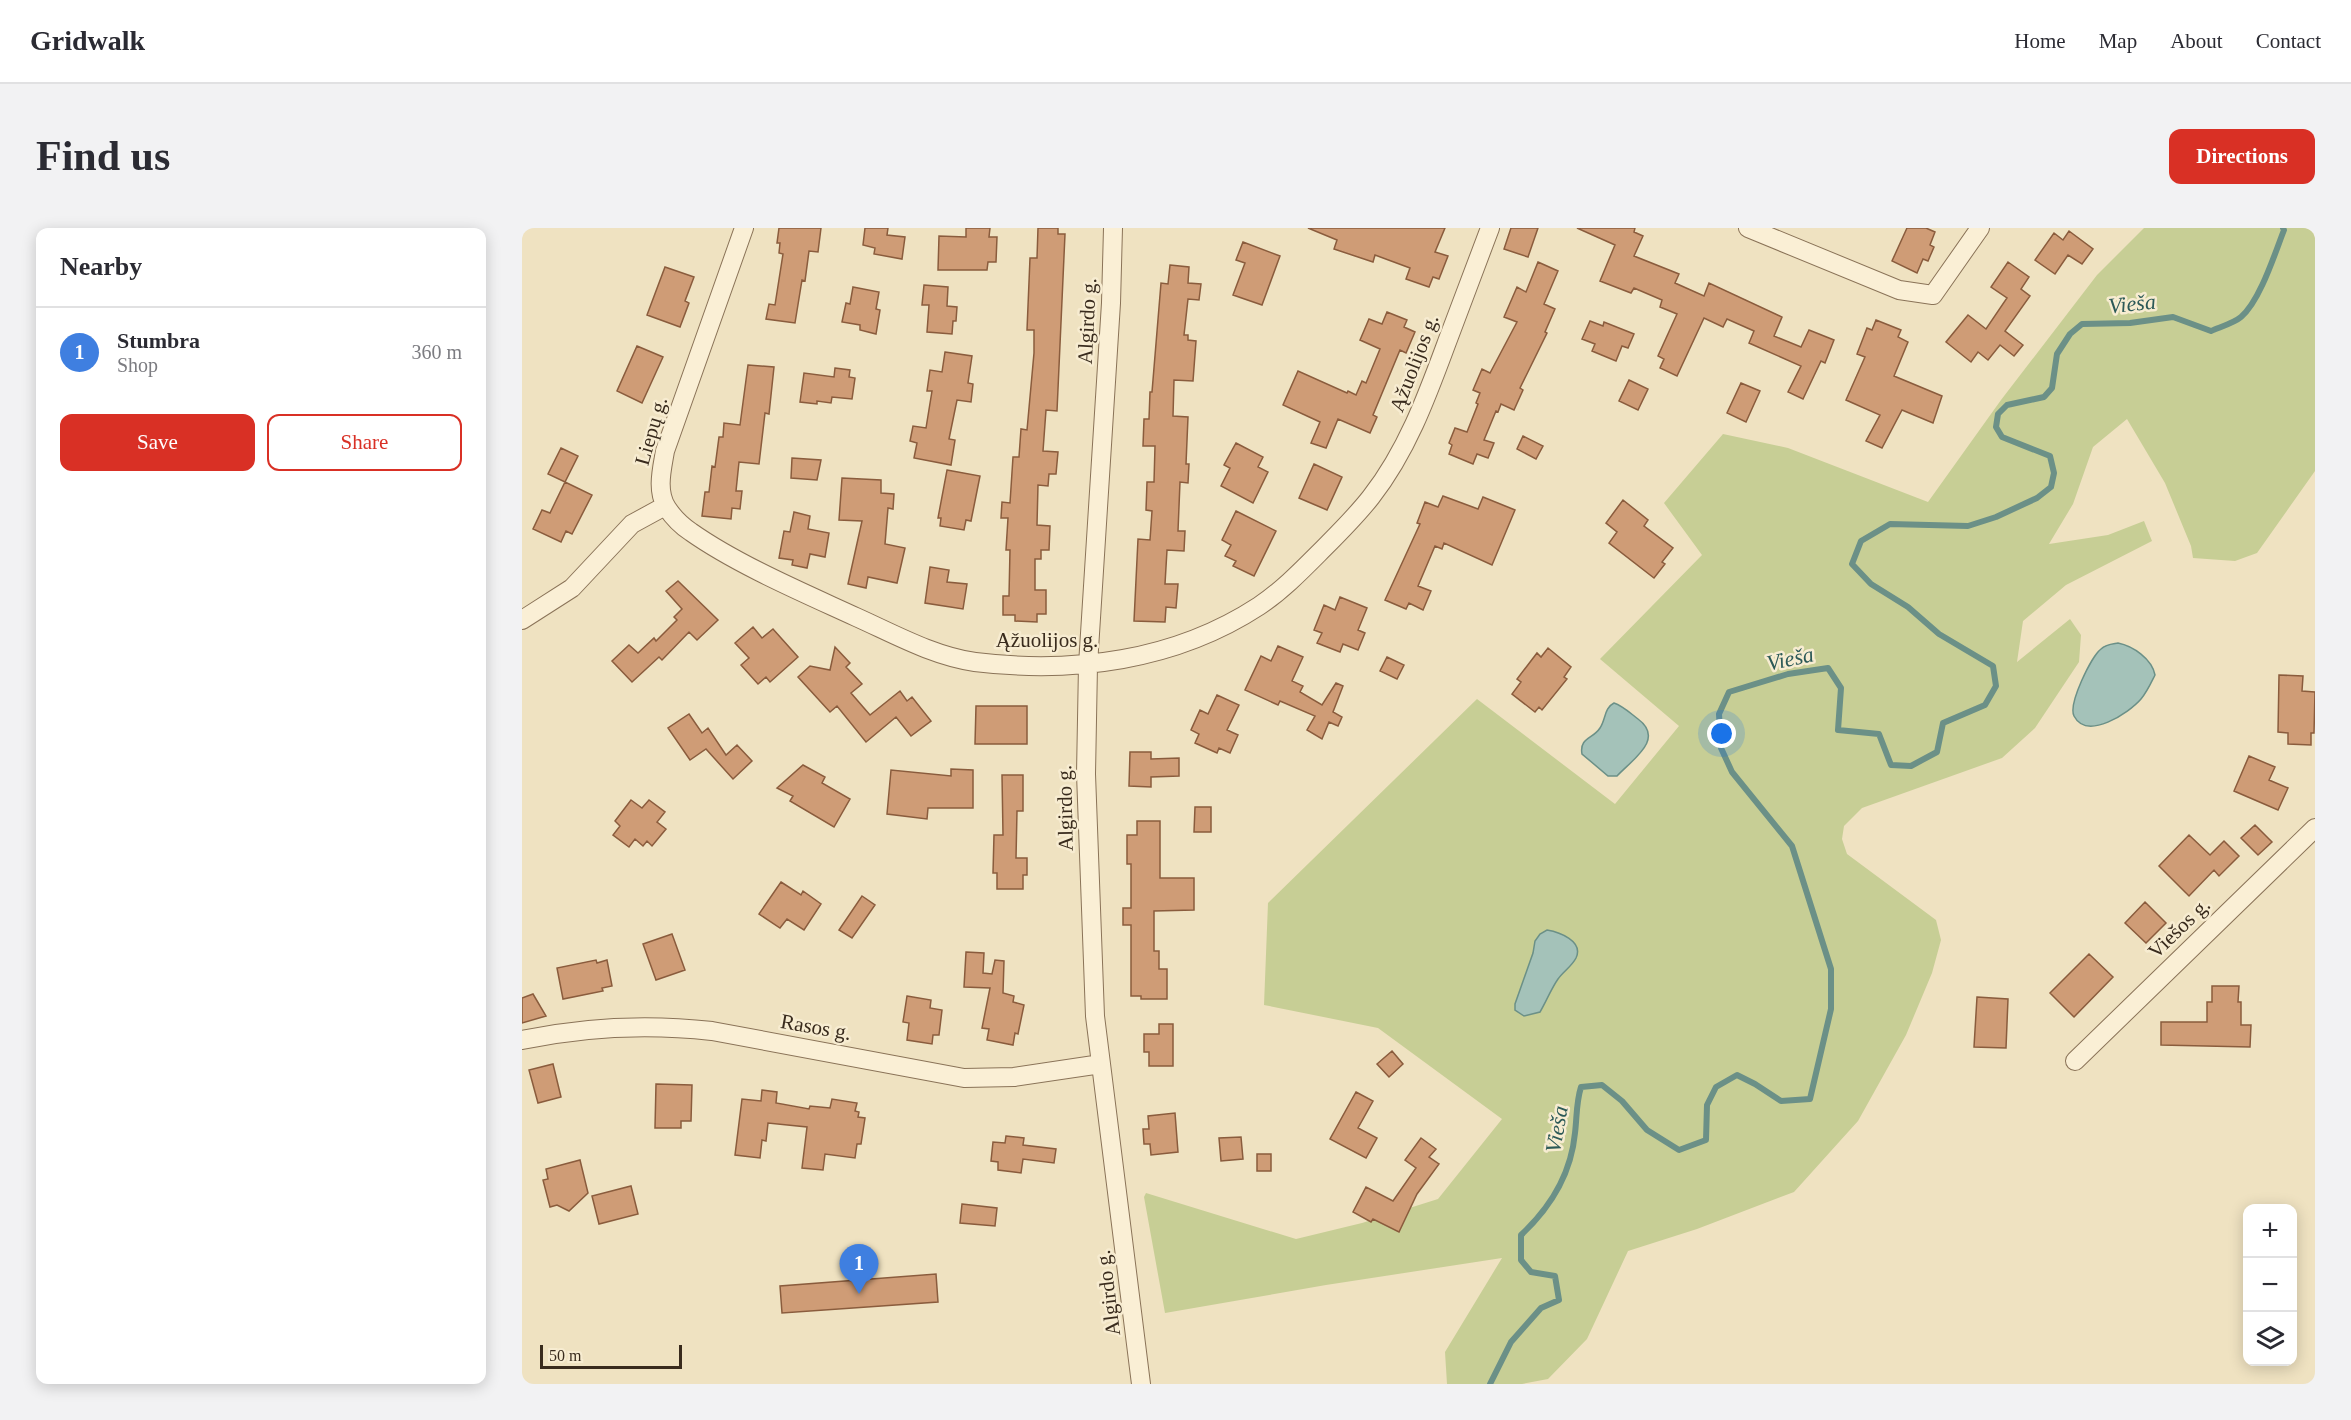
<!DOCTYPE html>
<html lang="en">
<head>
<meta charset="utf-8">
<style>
  :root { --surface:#fff; --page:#f2f2f3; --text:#2b2b33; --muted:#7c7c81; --line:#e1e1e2; --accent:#d93025 }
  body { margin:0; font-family:Georgia,serif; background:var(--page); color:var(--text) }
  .controls { position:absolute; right:18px; bottom:18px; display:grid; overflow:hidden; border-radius:12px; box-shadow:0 3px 15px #0003 }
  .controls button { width:54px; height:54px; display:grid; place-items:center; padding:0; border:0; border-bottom:2px solid var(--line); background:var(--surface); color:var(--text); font:30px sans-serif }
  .scale { position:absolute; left:18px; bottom:15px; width:142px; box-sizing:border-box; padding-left:6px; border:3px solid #392b1d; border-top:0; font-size:16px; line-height:21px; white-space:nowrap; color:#392b1d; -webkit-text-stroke:4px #f7ecd1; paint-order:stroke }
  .you { position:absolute; left:1200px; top:506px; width:21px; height:21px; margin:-15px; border:4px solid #fff; border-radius:50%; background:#1a73e8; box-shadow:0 0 0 9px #1a73e833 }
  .badge { display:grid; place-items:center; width:39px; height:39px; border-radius:50%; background:var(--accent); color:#fff; font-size:20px; font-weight:700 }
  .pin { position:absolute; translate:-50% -50px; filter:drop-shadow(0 2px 3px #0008) }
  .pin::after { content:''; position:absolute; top:32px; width:21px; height:18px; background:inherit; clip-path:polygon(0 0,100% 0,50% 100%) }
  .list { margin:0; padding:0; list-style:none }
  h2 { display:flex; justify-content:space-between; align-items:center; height:78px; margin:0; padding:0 24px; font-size:26px }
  h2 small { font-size:20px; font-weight:400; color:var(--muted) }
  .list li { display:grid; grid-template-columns:39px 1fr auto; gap:18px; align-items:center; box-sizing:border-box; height:90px; padding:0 24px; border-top:2px solid var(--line) }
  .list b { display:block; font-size:22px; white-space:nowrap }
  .list p { margin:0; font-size:20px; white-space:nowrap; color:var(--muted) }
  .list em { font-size:20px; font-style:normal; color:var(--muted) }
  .actions { display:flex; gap:12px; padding:18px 24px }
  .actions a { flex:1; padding:14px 0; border:2px solid var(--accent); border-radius:12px; text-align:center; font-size:21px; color:var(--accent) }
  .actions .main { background:var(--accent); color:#fff }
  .icon { flex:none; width:33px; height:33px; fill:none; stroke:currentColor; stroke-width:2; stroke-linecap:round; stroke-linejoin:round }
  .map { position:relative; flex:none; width:1793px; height:1156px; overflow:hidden; border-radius:12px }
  header { display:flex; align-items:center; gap:36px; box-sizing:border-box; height:84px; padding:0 30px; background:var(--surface); border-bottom:2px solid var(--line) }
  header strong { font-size:28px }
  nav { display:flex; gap:33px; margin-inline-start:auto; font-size:21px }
  .intro { display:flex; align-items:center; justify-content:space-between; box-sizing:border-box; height:144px; padding:0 36px }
  h1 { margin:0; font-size:42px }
  .button { padding:15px 27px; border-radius:12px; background:var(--accent); color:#fff; font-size:21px; font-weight:700 }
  main { display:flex; gap:36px; padding:0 36px }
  aside { flex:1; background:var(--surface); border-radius:12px; box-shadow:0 3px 15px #0003 }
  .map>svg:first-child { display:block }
  .green { fill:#c7ce95 }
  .water { fill:#a4c2b9; stroke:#6b9087; stroke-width:1.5 }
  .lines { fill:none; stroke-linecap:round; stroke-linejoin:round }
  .stream { stroke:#6b9087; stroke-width:6 }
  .building { fill:#cf9c76; stroke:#8a5c3d; stroke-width:1.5 }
  .minor-casing { stroke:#8a7358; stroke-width:20 }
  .minor { stroke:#faefd5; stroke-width:18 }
  .labels { text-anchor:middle; stroke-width:5; stroke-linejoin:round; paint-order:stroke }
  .street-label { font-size:21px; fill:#392b1d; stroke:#f7ecd1 }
  .water-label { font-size:22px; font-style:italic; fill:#2c5957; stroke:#f7ecd1 }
</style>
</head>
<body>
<header>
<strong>Gridwalk</strong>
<nav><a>Home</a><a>Map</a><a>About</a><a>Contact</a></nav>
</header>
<div class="intro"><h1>Find us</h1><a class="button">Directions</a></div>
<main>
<aside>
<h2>Nearby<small></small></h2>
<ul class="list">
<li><span class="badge" style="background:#3f7fe0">1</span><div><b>Stumbra</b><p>Shop</p></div><em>360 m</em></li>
</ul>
<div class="actions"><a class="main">Save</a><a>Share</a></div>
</aside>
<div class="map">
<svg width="1793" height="1156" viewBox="0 0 1793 1156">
  <rect width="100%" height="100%" fill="#efe2c1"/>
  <path class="green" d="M 1622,0 L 1793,0 L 1793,243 L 1735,325 L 1713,333 L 1671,330 L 1669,318 L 1643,255 L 1605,191 L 1571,219 L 1551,276 L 1527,316 L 1586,307 L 1622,293 L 1630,313 L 1544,357 L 1501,393 L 1495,434 L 1548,391 L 1559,407 L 1557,434 L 1513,500 L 1480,530 L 1340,580 L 1322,598 L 1320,611 L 1325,626 L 1414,692 L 1419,712 L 1410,745 L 1384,807 L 1336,893 L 1272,964 L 1175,1001 L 1106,1023 L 1065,1111 L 1026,1151 L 1000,1156 L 925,1156 L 923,1124 L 980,1030 L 804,1057 L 643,1085 L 622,969 L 624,965 L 774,1011 L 840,995 L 916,971 L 980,891 L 856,800 L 742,777 L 746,675 L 955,471 L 1093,576 L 1157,498 L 1078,431 L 1180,327 L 1142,275 L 1201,206 L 1266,220 L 1406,274 L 1479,172 L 1575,47 Z"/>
  <path class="water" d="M 1596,415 C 1611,418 1630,431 1633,447 C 1629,455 1625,464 1619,471 C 1607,485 1565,513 1552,488 C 1546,476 1569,429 1579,421 C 1584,416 1590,416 1596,415 Z
    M 1092,475 C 1101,478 1108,485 1116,491 C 1143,511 1111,531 1095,548 L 1086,548 L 1060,526 C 1057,510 1071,511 1078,500 C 1084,491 1082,480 1092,475 Z
    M 1025,702 C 1037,704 1062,713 1054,730 C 1050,738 1041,744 1036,751 C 1029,761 1024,774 1018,784 L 1002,788 L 993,782 L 993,776 L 1011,725 L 1013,713 L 1018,706 Z"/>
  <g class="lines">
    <path class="stream" d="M 968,1156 L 989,1114 L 1019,1080 L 1037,1072 L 1033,1048 L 1009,1044 L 999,1032 L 999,1007 C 1029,979 1049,947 1053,905 C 1055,889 1054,875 1059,859 L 1080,857 L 1100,873 L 1125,902 L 1157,922 L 1184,912 L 1185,877 L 1194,859 L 1215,847 L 1233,856 L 1259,873 L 1288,871 L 1309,781 L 1309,741 L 1270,618 L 1210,544 L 1199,520 L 1197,486 L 1207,464 L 1266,446 L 1306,440 L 1319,460 L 1316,502 L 1357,506 L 1369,537 L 1389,538 L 1415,524 L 1421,495 L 1463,477 L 1474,458 L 1471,438 L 1417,406 L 1386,379 L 1349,356 L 1330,336 L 1339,313 L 1368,296 L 1446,298 L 1474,289 L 1515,270 L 1529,259 L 1532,245 L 1528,228 L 1480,209 L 1474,199 L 1476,186 L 1485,177 L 1522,169 L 1530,160 L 1535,126 L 1548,106 L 1560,96 L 1608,95 L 1651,89 L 1689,103 C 1698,99 1712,95 1719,89 C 1738,73 1753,25 1762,2 L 1761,0"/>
  </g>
  <path class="building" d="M 257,0 L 299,0 L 296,24 L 287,23 L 283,53 L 280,52 L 273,95 L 244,91 L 247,76 L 253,77 L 261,26 L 257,25 L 258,15 L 255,15 Z
    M 343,0 L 366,0 L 365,7 L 383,9 L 380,31 L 352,26 L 353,20 L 341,17 Z
    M 444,0 L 468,0 L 467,9 L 475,9 L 474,34 L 466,34 L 465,42 L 416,42 L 417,8 L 444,9 Z
    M 516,0 L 536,0 L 536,6 L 543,6 L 535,183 L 524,182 L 521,223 L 536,224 L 534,246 L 527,246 L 526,258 L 516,257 L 515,297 L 528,298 L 527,322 L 519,322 L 519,331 L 513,331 L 513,362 L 524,362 L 524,386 L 515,386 L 515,394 L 493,393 L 493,387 L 481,387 L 481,368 L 487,368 L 488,322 L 484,322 L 486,290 L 479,290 L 480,274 L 488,275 L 491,229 L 497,229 L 499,201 L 505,202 L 512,125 L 512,102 L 505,102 L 508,30 L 515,30 Z
    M 786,0 L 923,0 L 913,24 L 926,28 L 917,51 L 911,49 L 907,59 L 884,51 L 888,40 L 853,27 L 851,34 L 812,21 L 815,12 Z
    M 989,0 L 1016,0 L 1006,29 L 982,21 Z
    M 1055,0 L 1113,0 L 1112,4 L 1121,8 L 1112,28 L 1157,46 L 1153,55 L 1182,68 L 1187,55 L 1260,89 L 1252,108 L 1279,119 L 1287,102 L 1312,112 L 1303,135 L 1299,133 L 1281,171 L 1266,164 L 1279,138 L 1227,115 L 1232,103 L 1205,91 L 1201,99 L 1182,90 L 1155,148 L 1138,140 L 1142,131 L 1136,128 L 1155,86 L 1138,79 L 1140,72 L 1112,60 L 1109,65 L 1078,53 L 1093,17 Z
    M 1385,0 L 1404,0 L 1413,4 L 1408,17 L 1412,19 L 1406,33 L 1401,31 L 1395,45 L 1370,33 Z
    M 1547,3 L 1571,21 L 1560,36 L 1546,27 L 1533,46 L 1513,32 L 1532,5 L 1541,12 Z
    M 721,14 L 758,28 L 740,77 L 711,67 L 723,35 L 714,32 Z
    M 1016,34 L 1036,43 L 1022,76 L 1033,81 L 1023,104 L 1025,105 L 998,160 L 1001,162 L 992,182 L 979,176 L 976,184 L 974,183 L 962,212 L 972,215 L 966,230 L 955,226 L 951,236 L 927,226 L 930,217 L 927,215 L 933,200 L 945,204 L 956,176 L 954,175 L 958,165 L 951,162 L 960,141 L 968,145 L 995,94 L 982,89 L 995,59 L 1004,64 Z
    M 1486,34 L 1507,49 L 1499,61 L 1508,68 L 1483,103 L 1501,117 L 1492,128 L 1478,117 L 1466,132 L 1456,124 L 1449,134 L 1424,114 L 1446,87 L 1464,101 L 1485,70 L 1469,59 Z
    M 648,37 L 667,39 L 666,55 L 679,56 L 677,72 L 666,71 L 662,107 L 666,107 L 666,112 L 674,113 L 671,153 L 652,152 L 651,188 L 666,189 L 664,236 L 667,236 L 666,255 L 658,254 L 656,303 L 663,303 L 662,323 L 645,322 L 643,356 L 656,356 L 654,380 L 644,379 L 643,394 L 612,393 L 616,311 L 628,312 L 630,283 L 624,282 L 625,254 L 632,254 L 633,218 L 621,218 L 622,191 L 627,191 L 628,164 L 630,164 L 639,55 L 646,56 Z
    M 143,39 L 172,49 L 163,73 L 167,75 L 158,99 L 125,87 Z
    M 402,57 L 426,59 L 425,78 L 435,79 L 434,93 L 431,93 L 430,106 L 405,104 L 407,77 L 400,77 Z
    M 331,59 L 357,64 L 354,81 L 358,82 L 354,106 L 338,102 L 338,97 L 320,94 L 324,75 L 328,76 Z
    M 865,84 L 885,92 L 882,99 L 893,104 L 884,125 L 878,122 L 851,187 L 855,189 L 848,205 L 816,191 L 804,220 L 789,215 L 798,194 L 761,177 L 776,143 L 825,165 L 826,163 L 834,167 L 840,153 L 844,155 L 858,121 L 838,112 L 847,91 L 860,96 Z
    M 1354,92 L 1379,102 L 1376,109 L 1386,114 L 1372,148 L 1420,168 L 1411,195 L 1380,182 L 1360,220 L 1344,213 L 1358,187 L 1324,172 L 1343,129 L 1335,126 L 1345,100 L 1350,102 Z
    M 1068,93 L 1081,98 L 1082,94 L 1112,106 L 1106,120 L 1100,118 L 1094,133 L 1070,123 L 1073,116 L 1060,111 Z
    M 115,118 L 141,129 L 120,175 L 95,163 Z
    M 423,124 L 450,128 L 446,155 L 451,156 L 449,174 L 435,172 L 427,211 L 433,212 L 429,237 L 392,230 L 395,215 L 388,213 L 391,198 L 404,200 L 410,163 L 405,163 L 408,142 L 420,144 Z
    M 226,137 L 252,139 L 247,186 L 243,185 L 237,236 L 217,234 L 214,263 L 220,263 L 218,281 L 210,280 L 209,291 L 180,288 L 183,264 L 187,264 L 190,238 L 193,239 L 197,209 L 201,209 L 202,195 L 218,197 Z
    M 313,140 L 328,142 L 327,149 L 333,150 L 330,171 L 310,169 L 309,175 L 295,173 L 295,176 L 278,174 L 282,145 L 312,149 Z
    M 1107,152 L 1126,161 L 1116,182 L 1097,173 Z
    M 1219,155 L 1238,163 L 1224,194 L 1205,185 Z
    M 1001,208 L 1021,218 L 1014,231 L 995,221 Z
    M 714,215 L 741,229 L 736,239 L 746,244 L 731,275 L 699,258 L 708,240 L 702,237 Z
    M 39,220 L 56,228 L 43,254 L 26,246 Z
    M 270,230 L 299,232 L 295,252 L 269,250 Z
    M 792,236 L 820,249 L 805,282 L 777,270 Z
    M 425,242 L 458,248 L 449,293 L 444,292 L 442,302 L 418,298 L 419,290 L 416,290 Z
    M 320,250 L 359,252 L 359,265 L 372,266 L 371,281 L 366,280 L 363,316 L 383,320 L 375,355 L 346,349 L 344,360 L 326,356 L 340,293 L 317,292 Z
    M 43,254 L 70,267 L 50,306 L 44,303 L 39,314 L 11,301 L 20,282 L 28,285 Z
    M 921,268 L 956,281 L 961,269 L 993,282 L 970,337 L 922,315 L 920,321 L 913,318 L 896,358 L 909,363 L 901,382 L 887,375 L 884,381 L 863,372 L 898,296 L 895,295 L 903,274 L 916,279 Z
    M 1101,272 L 1126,292 L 1122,298 L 1151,320 L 1140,334 L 1143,336 L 1132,350 L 1087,315 L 1095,304 L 1084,295 Z
    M 714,283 L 754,303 L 732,348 L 711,338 L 714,333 L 703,328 L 709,317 L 700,312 Z
    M 272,284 L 288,288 L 286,301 L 307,305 L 303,329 L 288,326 L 285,340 L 270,337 L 271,332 L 257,330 L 262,303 L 268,304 Z
    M 408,339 L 427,342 L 425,354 L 445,356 L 441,381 L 403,375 Z
    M 156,353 L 196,392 L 175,412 L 167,404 L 140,432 L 137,429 L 110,454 L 90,433 L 107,417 L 116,425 L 132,410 L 134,413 L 155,392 L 152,389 L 160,381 L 144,363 Z
    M 818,369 L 845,380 L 836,402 L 843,405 L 836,422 L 821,416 L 818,424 L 795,415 L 800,405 L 792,402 L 802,377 L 813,382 Z
    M 231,399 L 240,410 L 251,401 L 276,429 L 248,454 L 244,449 L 236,456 L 219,437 L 227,430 L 213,415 Z
    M 756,418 L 781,429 L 770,453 L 781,458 L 778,464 L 800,477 L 814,455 L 821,458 L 811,484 L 820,489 L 816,498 L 807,494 L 800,511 L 785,502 L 793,488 L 758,473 L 756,477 L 723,462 L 739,428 L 749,433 Z
    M 313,419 L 328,435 L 324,439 L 340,456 L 329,465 L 348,487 L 378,463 L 385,473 L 390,469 L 409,493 L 389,508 L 374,489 L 344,514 L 315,478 L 308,484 L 276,449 L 288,438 L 308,442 Z
    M 1026,420 L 1049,439 L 1042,449 L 1045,451 L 1020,482 L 1017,479 L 1013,484 L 990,466 L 999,454 L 995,451 L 1015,425 L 1019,429 Z
    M 865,429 L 882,437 L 875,451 L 858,443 Z
    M 1757,447 L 1781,448 L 1780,463 L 1793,464 L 1792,505 L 1789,505 L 1789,517 L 1766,516 L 1766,505 L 1756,504 Z
    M 695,467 L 717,477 L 705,502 L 716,507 L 708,525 L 697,520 L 695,525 L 673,515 L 677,506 L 669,502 L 678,482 L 686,486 Z
    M 454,478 L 505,478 L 505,516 L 453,516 Z
    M 167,486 L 180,505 L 186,500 L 204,527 L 215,517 L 230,533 L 211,551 L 184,521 L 168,532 L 146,500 Z
    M 608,524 L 629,524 L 629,531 L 657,530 L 657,548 L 629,549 L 629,559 L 607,558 Z
    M 1727,528 L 1753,539 L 1747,552 L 1766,560 L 1756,582 L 1712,563 Z
    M 281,537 L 303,549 L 300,555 L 328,571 L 312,599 L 268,573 L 271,568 L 255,560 Z
    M 429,541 L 451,542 L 451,580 L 406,580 L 405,591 L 365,586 L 369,542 L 429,548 Z
    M 480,547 L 501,547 L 501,583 L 495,583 L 494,630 L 505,630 L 505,647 L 501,647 L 501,661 L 475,661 L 475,645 L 471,645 L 472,607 L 481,607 Z
    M 109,572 L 120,580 L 127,572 L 143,584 L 135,594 L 144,601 L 130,618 L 125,613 L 121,618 L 113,611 L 107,619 L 91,607 L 98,598 L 93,593 Z
    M 673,579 L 689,579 L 689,604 L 672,604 Z
    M 615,593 L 638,593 L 638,650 L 672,650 L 672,682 L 632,683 L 632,723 L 637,723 L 637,741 L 645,741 L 645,771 L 619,771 L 619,768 L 609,768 L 609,697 L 601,697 L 601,680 L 609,680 L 609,636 L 605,636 L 605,607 L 615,607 Z
    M 1733,597 L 1750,614 L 1736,627 L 1719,610 Z
    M 1667,607 L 1688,627 L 1702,613 L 1717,628 L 1697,648 L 1692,642 L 1667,668 L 1637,638 Z
    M 259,654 L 279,667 L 281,663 L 299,676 L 282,702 L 265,691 L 258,700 L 237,686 Z
    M 340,668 L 353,677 L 330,710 L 317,702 Z
    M 1623,674 L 1644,695 L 1624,715 L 1603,695 Z
    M 150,706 L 163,742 L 134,752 L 121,716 Z
    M 444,724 L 462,725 L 461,745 L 470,746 L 473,732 L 482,733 L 481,765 L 492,768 L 491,774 L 502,777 L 496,806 L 493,805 L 491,817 L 465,812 L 467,801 L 460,800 L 468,760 L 442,759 Z
    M 1567,726 L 1591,749 L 1552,789 L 1528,765 Z
    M 74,732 L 75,735 L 85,732 L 90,758 L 80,760 L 81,763 L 41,771 L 35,740 Z
    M 1690,758 L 1717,758 L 1716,774 L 1719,774 L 1719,797 L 1729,797 L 1728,819 L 1639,817 L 1639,794 L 1685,794 L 1685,774 L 1690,774 Z
    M 11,766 L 24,788 L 0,795 L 0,770 Z
    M 385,768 L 409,772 L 408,780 L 420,782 L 417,807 L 411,807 L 410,816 L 385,812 L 387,795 L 381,794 Z
    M 1455,769 L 1486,771 L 1484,820 L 1452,819 Z
    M 637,796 L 651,796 L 651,838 L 627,838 L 627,824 L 622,824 L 622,806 L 637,806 Z
    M 870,823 L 881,836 L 867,849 L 855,836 Z
    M 31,836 L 39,869 L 16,875 L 7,842 Z
    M 134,856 L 170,857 L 169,893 L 159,893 L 159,900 L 133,900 Z
    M 240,862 L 255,864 L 254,875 L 287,881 L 288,878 L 308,880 L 310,871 L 335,875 L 333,883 L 337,884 L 336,889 L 343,890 L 339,916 L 335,916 L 333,930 L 303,926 L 301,942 L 280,940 L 285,899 L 246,895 L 244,913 L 240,912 L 238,930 L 213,927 L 220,871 L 239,873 Z
    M 834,864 L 851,873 L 836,900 L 855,910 L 844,930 L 808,911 Z
    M 653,885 L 656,924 L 629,927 L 628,916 L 622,916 L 621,901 L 627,901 L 626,888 Z
    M 484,908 L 502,910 L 501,917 L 534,921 L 532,935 L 501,931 L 499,945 L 476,942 L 476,934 L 469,933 L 471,914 L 483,915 Z
    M 719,909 L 721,931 L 699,933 L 697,910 Z
    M 899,910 L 914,921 L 907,929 L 917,936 L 895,966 L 877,1004 L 851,991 L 849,994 L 831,984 L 844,959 L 871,973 L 894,940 L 883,932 Z
    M 735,926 L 749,926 L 749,943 L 735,943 Z
    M 58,932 L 66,965 L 47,983 L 35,977 L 28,979 L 21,952 L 26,951 L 24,941 Z
    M 109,958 L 116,986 L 77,996 L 70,968 Z
    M 440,976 L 475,980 L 473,998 L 438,995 Z
    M 414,1046 L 416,1074 L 260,1085 L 258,1058 Z"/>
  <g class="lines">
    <g class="minor-casing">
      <path id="minor" d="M 222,0 L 143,223 C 140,241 134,263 145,280 C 151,289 160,298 169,304 C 216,337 282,365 334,389 C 372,406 411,428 453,434 C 551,446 653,433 737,378 C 761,362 781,341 802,320 C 818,304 835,287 849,269 C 885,223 905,168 925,114 C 939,76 954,38 968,0
        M 591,0 L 589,75 L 566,437 L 564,546 L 573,788 L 619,1156
        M 1226,0 L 1377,62 L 1411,67 L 1458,0
        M 0,392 L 50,360 L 110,296 L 143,278
        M 0,812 C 62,799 127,796 190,803 L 442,850 L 492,849 L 579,836
        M 1553,833 L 1793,600"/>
    </g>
    <use href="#minor" class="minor"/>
  </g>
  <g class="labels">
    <g class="street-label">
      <text transform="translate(565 93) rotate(-87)" y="7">Algirdo g.</text>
      <text transform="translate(892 135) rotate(-69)" y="7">Ąžuolijos g.</text>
      <text transform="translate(129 203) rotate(-74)" y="7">Liepų g.</text>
      <text x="525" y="419">Ąžuolijos g.</text>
      <text transform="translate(543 580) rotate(-91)" y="7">Algirdo g.</text>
      <text transform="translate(1657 700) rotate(-44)" y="7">Viešos g.</text>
      <text transform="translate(294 799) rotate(10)" y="7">Rasos g.</text>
      <text transform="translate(586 1065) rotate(-97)" y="7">Algirdo g.</text>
    </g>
    <g class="water-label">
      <text transform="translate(1610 75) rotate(-6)" y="8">Vieša</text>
      <text transform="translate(1268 430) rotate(-12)" y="8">Vieša</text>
      <text transform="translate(1034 901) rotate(-80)" y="8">Vieša</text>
    </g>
  </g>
</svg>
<div class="controls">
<button>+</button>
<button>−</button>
<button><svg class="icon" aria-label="layers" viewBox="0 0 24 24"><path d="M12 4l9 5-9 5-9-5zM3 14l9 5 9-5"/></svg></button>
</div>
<div class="scale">50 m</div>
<div class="you"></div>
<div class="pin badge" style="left:337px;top:1066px;background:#3f7fe0">1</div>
</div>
</main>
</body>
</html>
